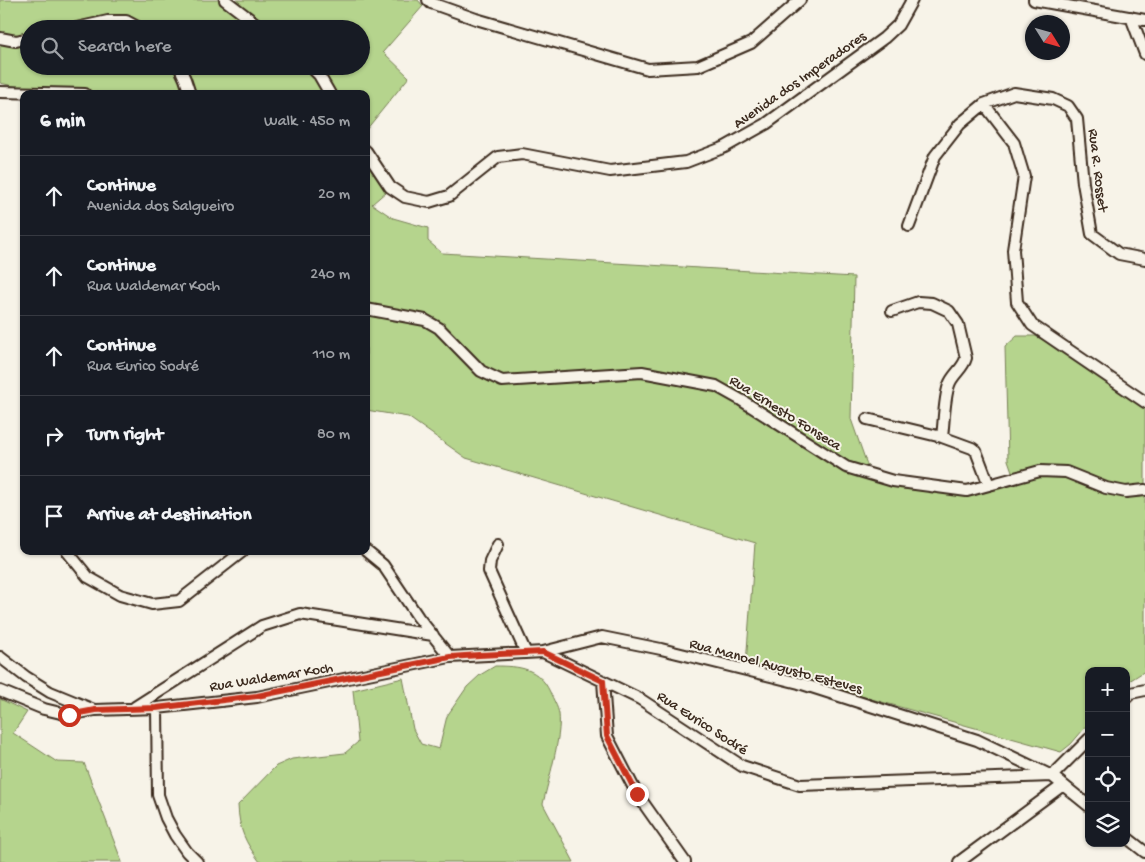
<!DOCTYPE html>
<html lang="en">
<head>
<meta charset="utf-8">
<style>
  :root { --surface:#171b24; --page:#242831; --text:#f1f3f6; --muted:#9ea1a6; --line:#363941 }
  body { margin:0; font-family:"Gochi Hand",sans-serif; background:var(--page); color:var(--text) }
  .controls { position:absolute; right:15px; bottom:15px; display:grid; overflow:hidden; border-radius:10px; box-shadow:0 1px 4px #0004 }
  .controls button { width:45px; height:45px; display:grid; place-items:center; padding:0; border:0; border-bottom:1px solid var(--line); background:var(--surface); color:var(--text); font:25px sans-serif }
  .compass { position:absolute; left:1025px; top:15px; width:45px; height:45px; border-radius:50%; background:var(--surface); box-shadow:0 1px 4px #0004; rotate:127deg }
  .stop { position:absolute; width:15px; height:15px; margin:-11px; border:4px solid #c8321e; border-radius:50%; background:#fff }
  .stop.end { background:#c8321e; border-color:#fff; box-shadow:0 1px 5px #0008 }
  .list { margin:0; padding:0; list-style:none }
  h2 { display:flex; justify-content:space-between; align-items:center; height:65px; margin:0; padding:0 20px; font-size:21px }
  h2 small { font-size:16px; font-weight:400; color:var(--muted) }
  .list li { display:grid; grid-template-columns:32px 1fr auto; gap:15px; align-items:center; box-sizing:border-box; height:80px; padding:0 20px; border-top:1px solid var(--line) }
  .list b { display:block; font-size:19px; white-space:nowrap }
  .list p { margin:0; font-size:16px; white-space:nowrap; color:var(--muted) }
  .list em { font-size:16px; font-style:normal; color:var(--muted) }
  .icon { flex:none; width:28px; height:28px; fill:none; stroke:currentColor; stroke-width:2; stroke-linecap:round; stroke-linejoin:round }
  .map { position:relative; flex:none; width:1145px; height:862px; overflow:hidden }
  .search { position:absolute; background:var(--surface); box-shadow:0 1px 4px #0004; left:20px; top:20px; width:350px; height:55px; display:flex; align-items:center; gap:12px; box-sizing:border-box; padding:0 18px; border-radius:28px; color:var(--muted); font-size:19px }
  .panel { position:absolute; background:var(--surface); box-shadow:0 1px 4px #0004; left:20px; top:90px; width:350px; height:465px; border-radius:10px }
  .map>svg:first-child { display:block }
  .green { fill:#b5d48d; stroke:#787f56; fill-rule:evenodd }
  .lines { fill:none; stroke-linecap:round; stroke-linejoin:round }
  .minor-casing { stroke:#3b2a1e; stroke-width:14 }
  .minor { stroke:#f7f3e8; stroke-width:10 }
  .route { stroke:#c8321e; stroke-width:6 }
  .labels { text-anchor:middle; stroke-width:4; stroke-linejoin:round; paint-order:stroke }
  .street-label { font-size:15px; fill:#3b2a1e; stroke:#f7f3e8 }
</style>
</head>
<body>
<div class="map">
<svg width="1145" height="862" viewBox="0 0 1145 862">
  <rect width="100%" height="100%" fill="#f7f3e8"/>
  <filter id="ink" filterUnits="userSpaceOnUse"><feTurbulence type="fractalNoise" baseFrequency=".02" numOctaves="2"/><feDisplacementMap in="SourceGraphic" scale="10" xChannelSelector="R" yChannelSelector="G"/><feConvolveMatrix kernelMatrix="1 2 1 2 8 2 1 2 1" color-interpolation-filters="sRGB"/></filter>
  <g filter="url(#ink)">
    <path class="green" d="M 0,0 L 418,0 L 423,6 L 383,52 L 409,77 L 366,130 L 366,94 L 105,94 L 86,90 L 23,88 L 0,83 ZM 29,29 L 361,29 L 361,66 L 29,66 Z
      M 366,159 L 387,191 L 372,204 L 393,218 L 428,228 L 428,241 L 442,253 L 854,277 L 851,419 L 871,476 L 904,489 L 974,496 L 1014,477 L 1008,460 L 1005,347 L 1017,336 L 1035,336 L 1050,343 L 1145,405 L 1145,671 L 1126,683 L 1126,671 L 1089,671 L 1089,723 L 1071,744 L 1061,752 L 746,664 L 755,543 L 466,458 L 408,417 L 366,410 Z
      M 495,666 C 520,666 539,668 550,692 C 553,699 558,707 559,714 C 562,736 548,781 543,804 L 574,862 L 260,862 C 245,842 239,830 238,805 L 276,766 L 292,759 L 345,753 L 358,742 L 353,690 L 403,678 L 413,729 L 421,744 L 439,749 L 447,716 L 467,687 L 480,675 Z
      M 0,699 L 27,712 L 13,733 L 57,762 L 84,763 L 122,862 L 0,862 Z"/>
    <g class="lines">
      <g class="minor-casing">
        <path id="minor" d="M 225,0 L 263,29
          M 428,0 L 431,3 L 476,19 L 648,69 L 698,66 L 751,43 L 800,0
          M 1034,0 L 1145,20
          M 1131,17 L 1145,54
          M 72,29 L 108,21 L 126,21 L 141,29
          M 0,38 L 16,41 L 29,38
          M 179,66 L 185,79 L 190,94
          M 310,66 L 319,75 L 330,94
          M 0,92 L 85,94
          M 984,104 L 1014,143 L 1024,176 L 1013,250 L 1017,302 L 1032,325 L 1145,402
          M 366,151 L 390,187 L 405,197 L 429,202 L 449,196 L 498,157 L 522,154 L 610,171 L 686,162 L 725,147 L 766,124 L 884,38 L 898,25 L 912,0
          M 909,226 L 935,156 L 960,124 L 984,104 L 1014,93 L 1053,99 L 1068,106 L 1077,119 L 1083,183 L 1092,234 L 1119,254 L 1145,259
          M 366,309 L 425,320 L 439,328 L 481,371 L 502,381 L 642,372 L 716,386 L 741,400 L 846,467 L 893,481 L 967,491 L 1040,471 L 1066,472 L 1106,488 L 1126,492 L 1145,490
          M 892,311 L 918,302 L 932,303 L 949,311 L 958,324 L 966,358 C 963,369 952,375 949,385 C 944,399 944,422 942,437
          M 867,419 L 942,437 L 972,448 L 976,451 L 989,485
          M 498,544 L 490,561 L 489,571 L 526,653
          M 67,551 L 88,577 L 120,595 L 152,604 L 179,601 L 243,551
          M 366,551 L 383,565 L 418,617 L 450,657
          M 543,652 L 602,637 L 661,649 L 799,683 L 977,740 L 1052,776 L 1089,806
          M 0,657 L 26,677 L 50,692 L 94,710
          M 603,681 L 607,736 L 637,794 L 685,862
          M 0,691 L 44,709 L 69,715 L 95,710 L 157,708 L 257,697 L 450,657 L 543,652 L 640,699 L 742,766 L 800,785 L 1052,776
          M 1126,698 L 1131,693 L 1145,690
          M 135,707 L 262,626 L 300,614 L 433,635
          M 157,708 L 158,795 L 166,818 L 175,835 L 187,852 L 197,862
          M 1052,776 L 1089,739
          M 1126,837 L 1145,852
          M 959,862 L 1063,785"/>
      </g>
      <use href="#minor" class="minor"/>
    </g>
  </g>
  <g class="lines" filter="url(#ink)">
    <path class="route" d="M 69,715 L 95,710 L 156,708 L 257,696 L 450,657 L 479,655 L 543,652 L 603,681 L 607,736 L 637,794"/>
  </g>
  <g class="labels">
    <g class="street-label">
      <text transform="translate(799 79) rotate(-35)" y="5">Avenida dos Imperadores</text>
      <text transform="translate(1099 170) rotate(83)" y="5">Rua R. Rosset</text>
      <text transform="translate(786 412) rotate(32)" y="5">Rua Ernesto Fonseca</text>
      <text transform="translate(776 665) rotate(15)" y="5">Rua Manoel Augusto Esteves</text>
      <text transform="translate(271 676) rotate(-9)" y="5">Rua Waldemar Koch</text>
      <text transform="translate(703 722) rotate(33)" y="5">Rua Eurico Sodré</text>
    </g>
  </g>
</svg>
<div class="controls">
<button>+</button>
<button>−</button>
<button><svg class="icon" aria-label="locate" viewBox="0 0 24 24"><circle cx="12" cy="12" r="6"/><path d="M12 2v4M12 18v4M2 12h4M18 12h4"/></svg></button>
<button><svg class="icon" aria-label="layers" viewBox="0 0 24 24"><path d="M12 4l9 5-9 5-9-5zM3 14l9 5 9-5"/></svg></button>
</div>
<svg class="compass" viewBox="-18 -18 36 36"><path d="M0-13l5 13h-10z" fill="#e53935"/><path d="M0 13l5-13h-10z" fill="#9ea1a6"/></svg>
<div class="stop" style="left:69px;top:715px"></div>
<div class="stop end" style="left:637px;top:794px"></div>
<div class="search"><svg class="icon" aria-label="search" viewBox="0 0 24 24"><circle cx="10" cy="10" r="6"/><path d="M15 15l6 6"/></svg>Search here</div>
<section class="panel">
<h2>6 min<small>Walk · 450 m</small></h2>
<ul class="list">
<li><svg class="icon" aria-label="ahead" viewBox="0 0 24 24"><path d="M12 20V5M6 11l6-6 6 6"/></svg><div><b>Continue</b><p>Avenida dos Salgueiro</p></div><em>20 m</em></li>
<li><svg class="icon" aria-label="ahead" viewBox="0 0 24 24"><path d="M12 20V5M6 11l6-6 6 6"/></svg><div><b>Continue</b><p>Rua Waldemar Koch</p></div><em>240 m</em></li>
<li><svg class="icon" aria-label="ahead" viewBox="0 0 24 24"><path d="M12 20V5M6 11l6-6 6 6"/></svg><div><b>Continue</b><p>Rua Eurico Sodré</p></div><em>110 m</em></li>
<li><svg class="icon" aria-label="right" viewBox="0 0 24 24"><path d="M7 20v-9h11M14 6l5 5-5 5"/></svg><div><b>Turn right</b></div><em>80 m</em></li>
<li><svg class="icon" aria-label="arrive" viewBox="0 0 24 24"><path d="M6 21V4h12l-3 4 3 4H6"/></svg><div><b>Arrive at destination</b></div></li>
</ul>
</section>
</div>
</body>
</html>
